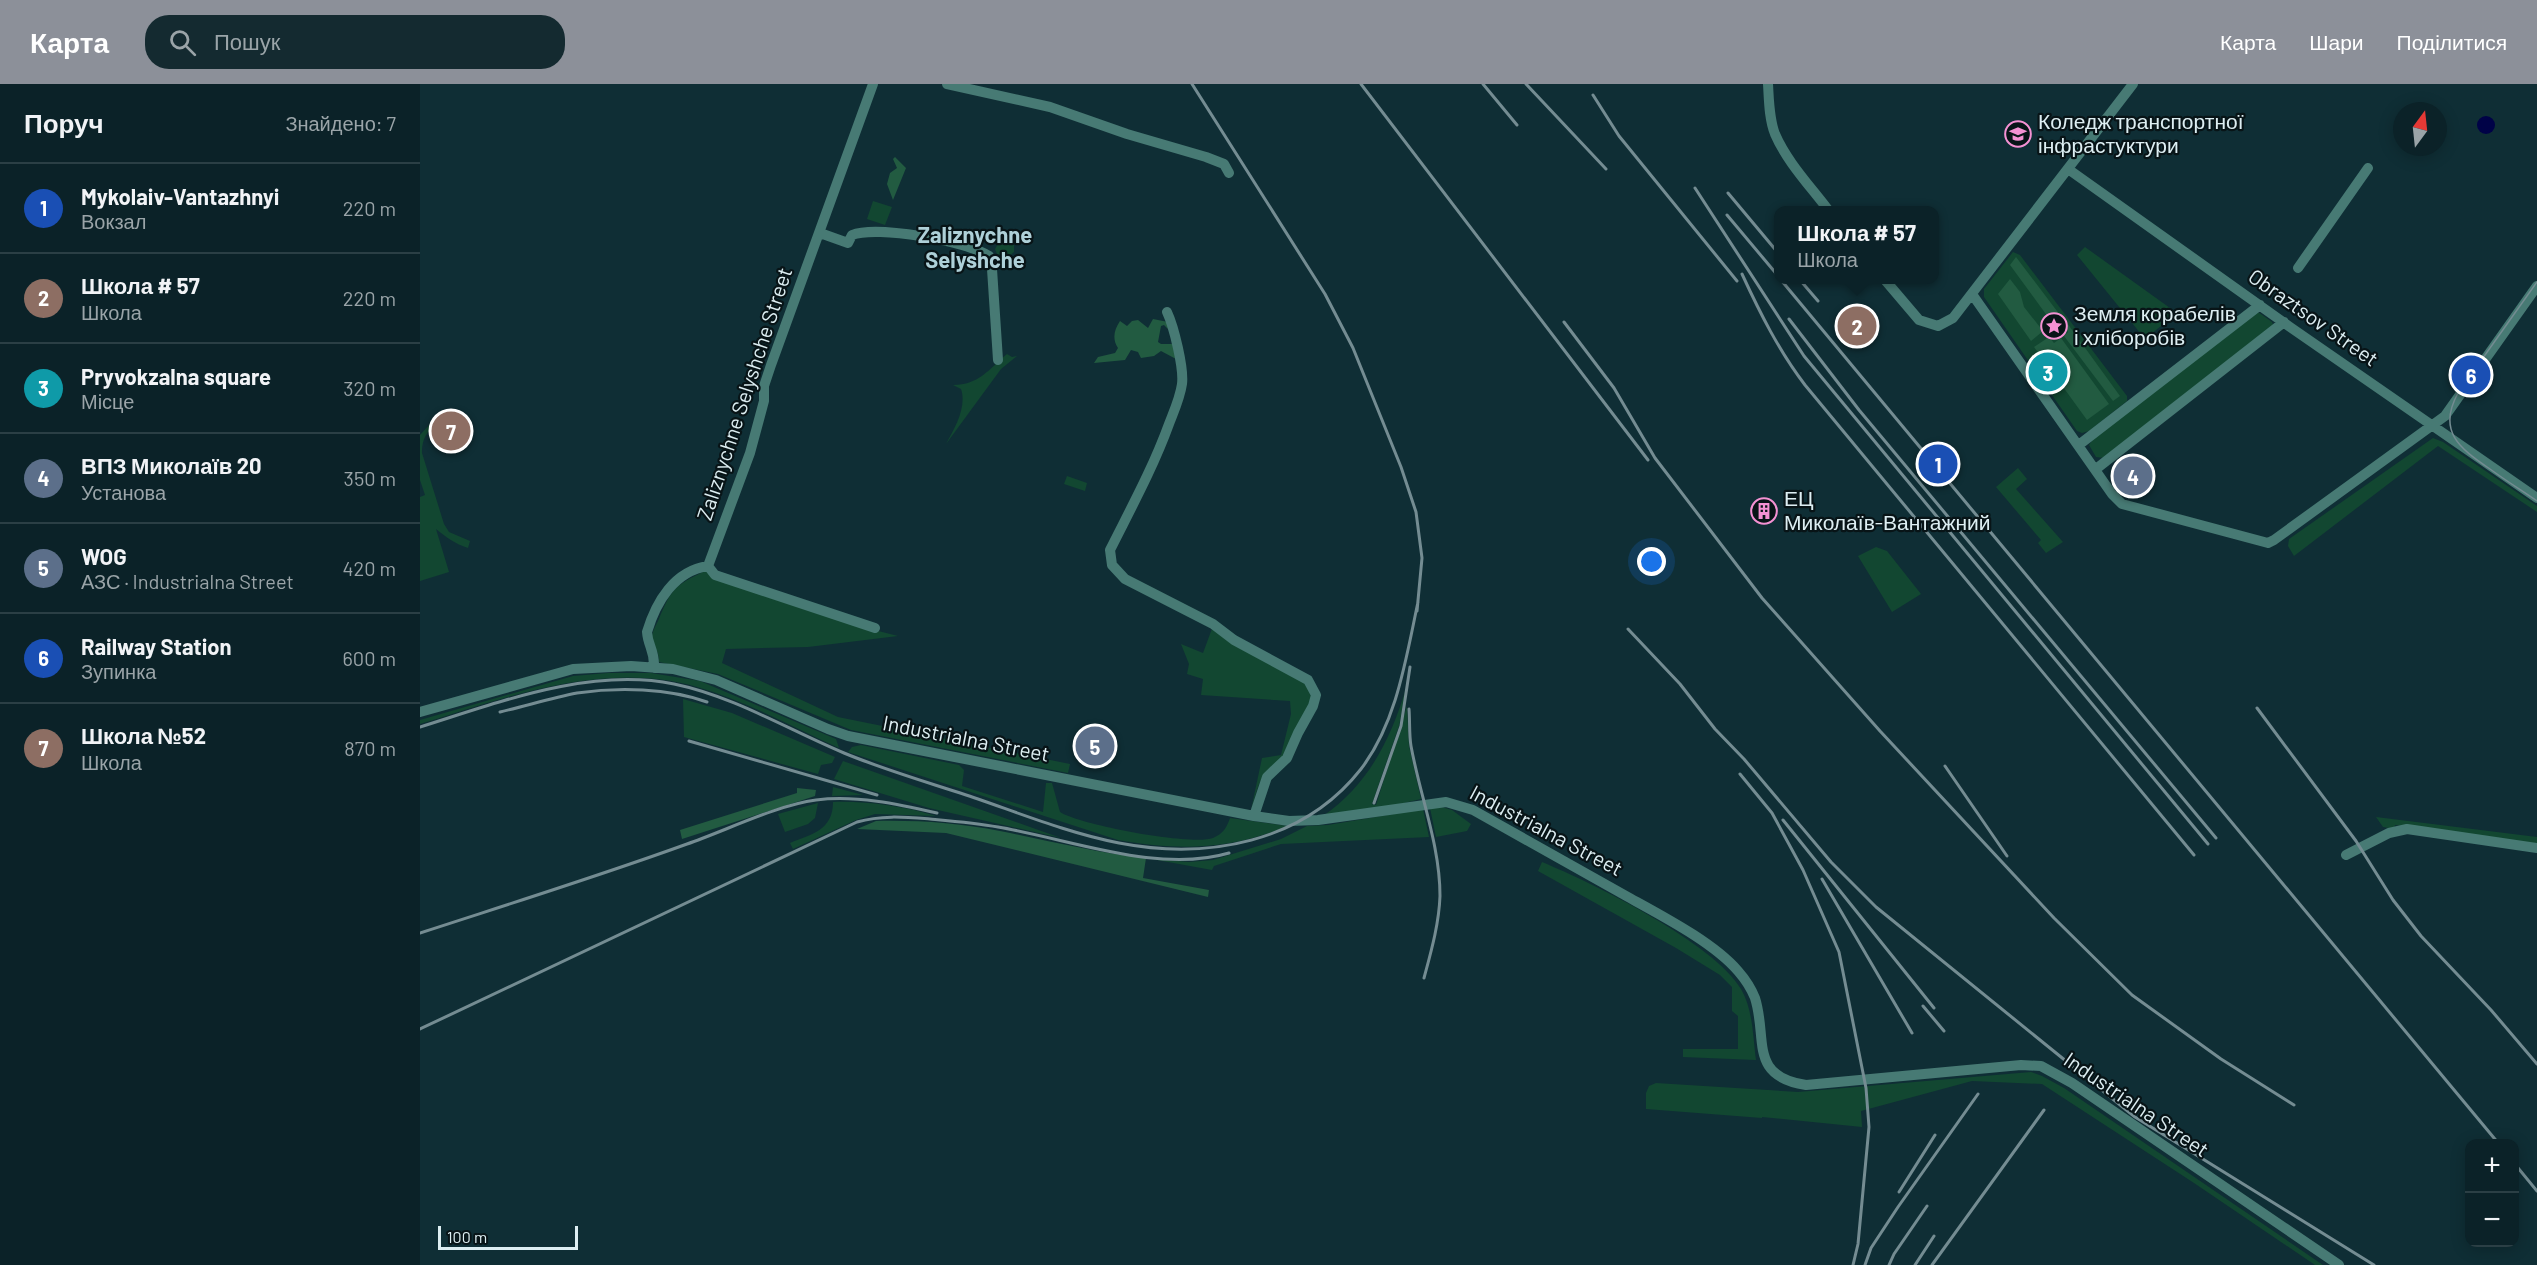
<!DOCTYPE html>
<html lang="uk">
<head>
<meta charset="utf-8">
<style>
  :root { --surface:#0b2228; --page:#142a30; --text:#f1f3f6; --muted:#9aa4a8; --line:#2b3f45; --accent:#8c9099 }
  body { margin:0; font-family:Barlow,sans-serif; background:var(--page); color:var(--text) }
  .controls { position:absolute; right:18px; bottom:18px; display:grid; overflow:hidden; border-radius:12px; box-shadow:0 3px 15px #0003 }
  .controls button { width:54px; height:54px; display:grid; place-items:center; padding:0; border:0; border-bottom:2px solid var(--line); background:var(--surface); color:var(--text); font:30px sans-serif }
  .compass { position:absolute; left:1973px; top:18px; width:54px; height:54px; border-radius:50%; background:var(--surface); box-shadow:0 3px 15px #0003; rotate:15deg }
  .scale { position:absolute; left:18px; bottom:15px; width:140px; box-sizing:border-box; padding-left:6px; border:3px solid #ddeef2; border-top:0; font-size:16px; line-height:21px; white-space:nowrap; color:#ddeef2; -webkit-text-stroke:4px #081417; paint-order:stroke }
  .you { position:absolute; left:1232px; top:478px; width:21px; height:21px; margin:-15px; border:4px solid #fff; border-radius:50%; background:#1a73e8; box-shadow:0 0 0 9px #1a73e833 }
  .badge { display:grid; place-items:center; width:39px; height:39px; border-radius:50%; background:var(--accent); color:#fff; font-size:20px; font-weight:700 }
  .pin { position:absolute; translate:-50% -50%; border:3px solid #fff; box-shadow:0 2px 6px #0006 }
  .popup { position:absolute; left:1354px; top:122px; width:165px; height:78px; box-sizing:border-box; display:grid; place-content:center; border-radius:12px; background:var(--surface); filter:drop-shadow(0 2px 4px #0005); font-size:20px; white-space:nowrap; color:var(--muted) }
  .popup b { font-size:22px; color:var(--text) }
  .popup::after { content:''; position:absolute; left:50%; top:100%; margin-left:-12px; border:12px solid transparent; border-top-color:var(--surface) }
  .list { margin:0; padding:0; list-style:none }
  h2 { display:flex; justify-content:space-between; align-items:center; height:78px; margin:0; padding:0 24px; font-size:26px }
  h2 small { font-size:20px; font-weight:400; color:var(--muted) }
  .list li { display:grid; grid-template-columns:39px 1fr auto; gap:18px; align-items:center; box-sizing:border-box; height:90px; padding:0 24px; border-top:2px solid var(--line) }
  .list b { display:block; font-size:22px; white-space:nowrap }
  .list p { margin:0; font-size:20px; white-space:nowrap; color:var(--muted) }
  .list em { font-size:20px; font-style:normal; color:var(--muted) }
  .icon { flex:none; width:33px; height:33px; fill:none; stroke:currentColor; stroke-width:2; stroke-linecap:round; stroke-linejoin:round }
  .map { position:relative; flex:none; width:2117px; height:1181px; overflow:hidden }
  header { display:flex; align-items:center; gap:36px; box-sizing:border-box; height:84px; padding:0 30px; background:var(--accent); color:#fff }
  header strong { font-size:28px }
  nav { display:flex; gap:33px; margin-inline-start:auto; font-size:21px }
  .search { width:420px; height:54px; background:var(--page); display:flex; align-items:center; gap:15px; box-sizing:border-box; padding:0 21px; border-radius:24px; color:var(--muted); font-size:22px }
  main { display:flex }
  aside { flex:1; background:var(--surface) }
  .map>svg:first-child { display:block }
  .green { fill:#124731 }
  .forest { fill:#225b41 }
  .water { fill:#000247 }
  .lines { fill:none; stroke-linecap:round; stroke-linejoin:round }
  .minor { stroke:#477a74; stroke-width:10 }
  .tram { stroke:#748c92; stroke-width:1.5 }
  .rail { stroke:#748c92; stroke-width:3 }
  .labels { text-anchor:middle; stroke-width:4.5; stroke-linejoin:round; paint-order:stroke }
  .poi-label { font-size:21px; fill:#ddeef2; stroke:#081417; text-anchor:start }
  .street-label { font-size:21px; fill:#ddeef2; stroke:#081417 }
  .neighbourhood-label { font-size:22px; font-weight:bold; fill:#aed0d8; stroke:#081417 }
</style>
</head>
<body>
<header>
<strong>Карта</strong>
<div class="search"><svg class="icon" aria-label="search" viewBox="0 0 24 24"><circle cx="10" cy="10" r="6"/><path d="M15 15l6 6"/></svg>Пошук</div>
<nav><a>Карта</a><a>Шари</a><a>Поділитися</a></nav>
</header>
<main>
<aside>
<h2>Поруч<small>Знайдено: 7</small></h2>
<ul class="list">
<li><span class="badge" style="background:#1a4fb4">1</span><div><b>Mykolaiv-Vantazhnyi</b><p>Вокзал</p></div><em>220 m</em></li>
<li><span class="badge" style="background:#8d6e63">2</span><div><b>Школа # 57</b><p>Школа</p></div><em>220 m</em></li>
<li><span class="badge" style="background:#0f9aa8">3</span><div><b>Pryvokzalna square</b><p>Місце</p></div><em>320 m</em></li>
<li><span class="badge" style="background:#5c6f8a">4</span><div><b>ВПЗ Миколаїв 20</b><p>Установа</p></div><em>350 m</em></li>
<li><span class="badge" style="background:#5c6f8a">5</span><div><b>WOG</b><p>АЗС · Industrialna Street</p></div><em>420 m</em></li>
<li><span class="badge" style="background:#1a4fb4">6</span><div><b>Railway Station</b><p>Зупинка</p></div><em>600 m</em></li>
<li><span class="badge" style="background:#8d6e63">7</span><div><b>Школа №52</b><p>Школа</p></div><em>870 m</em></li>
</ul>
</aside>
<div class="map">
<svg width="2117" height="1181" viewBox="0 0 2117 1181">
  <rect width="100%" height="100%" fill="#0f2e35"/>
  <path class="green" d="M 453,117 L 472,123 L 465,141 L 447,135 Z
    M 586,155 L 594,155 L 594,168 L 587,174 L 577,170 L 575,165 L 578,160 Z
    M 1665,163 L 1757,229 L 1725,255 L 1657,171 Z
    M 1593,168 L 1600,171 L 1707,312 L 1707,317 L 1669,347 L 1662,349 L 1657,347 L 1564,213 L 1564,205 Z
    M 1838,228 L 1852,238 L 1853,241 L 1684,374 L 1676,373 L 1669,361 L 1673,355 Z
    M 587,270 L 592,273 L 597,272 L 581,285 L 526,360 C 535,344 547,323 541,305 L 533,301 C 559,301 569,285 587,270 Z
    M 28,333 L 29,337 C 11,341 2,350 2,369 L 24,440 L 29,448 L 50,457 L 48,464 C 35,460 26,453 16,445 L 29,488 L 0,497 L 0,413 L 5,411 L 0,396 L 0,351 L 10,340 Z
    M 2013,354 L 2023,358 L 2117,422 L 2117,428 L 2018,362 L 1874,472 L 1868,462 L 1869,455 Z
    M 1598,384 L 1607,395 L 1596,405 L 1643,458 L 1626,469 L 1618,459 L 1621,456 L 1576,403 Z
    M 647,392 L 667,399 L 665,407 L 644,400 Z
    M 1456,463 L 1467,467 L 1501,510 L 1472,528 L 1438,472 Z
    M 285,487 L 427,539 L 478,552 L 388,563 L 306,565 L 302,579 L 418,633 L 650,680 L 648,689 L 431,646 L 298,590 L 239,578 C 239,564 233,565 232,556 C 231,550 235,543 238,537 C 251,506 253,502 285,487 Z
    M 793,542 L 886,599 L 892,615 L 859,679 C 840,685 837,708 831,726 L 842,674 L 861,671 L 871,630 L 870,617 L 781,611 L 783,595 L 767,590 L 769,580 L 761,560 L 783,569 Z
    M 188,589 L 231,589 L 280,597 L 416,655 L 419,664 C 373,643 326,617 277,603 C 185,576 87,613 0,640 L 0,636 L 153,592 Z
    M 986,604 L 979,642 L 952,720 L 956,721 L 987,622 L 989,662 L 1001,715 L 963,724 L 903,732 C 948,701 971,655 986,604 Z
    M 263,615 L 312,629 L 415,673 L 412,679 L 401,681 L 398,690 L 264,653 Z
    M 441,661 L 539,681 L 544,686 L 542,702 L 623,728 L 626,699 L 632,699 L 640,728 C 660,741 772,762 793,754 C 803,750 807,743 810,734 L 868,742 C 809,766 760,767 698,756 L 428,668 L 432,663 Z
    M 423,677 L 641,754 L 509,724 L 414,695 Z
    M 413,703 L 443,711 L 412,712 Z
    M 413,718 C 447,717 483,722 516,732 L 455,730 L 436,736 L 373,765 L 370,759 C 392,750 413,746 413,718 Z
    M 398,719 L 395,734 L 388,740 L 365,748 L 358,730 Z
    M 1022,723 L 1032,726 L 1051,740 L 1047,747 L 1016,753 L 1010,724 Z
    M 1003,725 L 1009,753 L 861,760 L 794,782 L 792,786 L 726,774 L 769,778 L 793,776 L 861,755 L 887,742 L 908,741 Z
    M 1956,733 L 2117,753 L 2117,760 L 1975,741 L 1974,745 L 1963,743 Z
    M 1122,778 C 1173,799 1294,859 1321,905 C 1333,925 1333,954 1336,976 L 1263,973 L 1263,965 L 1318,965 L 1318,932 L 1312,927 L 1312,903 L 1300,891 L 1256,864 L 1118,787 Z
    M 1611,988 L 1622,992 L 1644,1004 L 1903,1181 L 1895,1181 L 1774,1099 L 1622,1000 L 1552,997 L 1441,1027 L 1442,1043 L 1342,1033 L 1342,1034 L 1226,1025 L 1226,1009 L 1229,1002 L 1236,999 L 1378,1008 Z"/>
  <path class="forest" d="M 475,73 L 486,84 L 473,116 L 467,100 L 470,89 L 477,84 L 473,75 Z
    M 1596,173 L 1643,235 L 1640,237 L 1634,229 L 1628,233 L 1590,181 Z
    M 1590,195 L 1600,208 L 1604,223 L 1623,247 L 1611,257 L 1578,210 Z
    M 733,235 L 748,238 L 749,246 L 744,241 L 741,242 L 738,258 L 741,260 L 753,260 L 756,275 L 741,267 L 734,272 L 721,274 L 718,268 L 711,266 L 705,276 L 674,279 L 678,273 L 695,269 L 698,264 C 692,255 694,246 700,237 L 707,242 L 712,237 L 718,236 L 728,244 Z
    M 1647,239 L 1700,312 L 1693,317 L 1644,252 L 1648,248 L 1644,241 Z
    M 1629,253 L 1634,259 L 1641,254 L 1689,320 L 1667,336 L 1614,263 Z
    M 377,704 L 396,706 L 395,712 L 262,755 L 260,746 L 377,709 Z
    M 456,737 C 496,736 540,739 580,747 C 629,757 677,769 726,774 L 723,794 L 789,806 L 788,813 L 526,749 L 437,745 Z"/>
  <path class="water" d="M2057 41a9 9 0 1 1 18 0a9 9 0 1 1-18 0Z"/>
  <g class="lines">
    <path class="minor" d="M 527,0 L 630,23 L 707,50 L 786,73 L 804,80 L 809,89
      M 1348,0 C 1349,16 1349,35 1355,50 C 1367,78 1391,103 1409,127
      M 1648,85 L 1870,243 L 2117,414
      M 400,149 L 428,159 L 432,151 C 456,141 547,157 569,172 L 572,185 L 578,276
      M 1878,184 L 1948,84
      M 1465,196 L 1499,236 L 1518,242 L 1533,234 L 1713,0
      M 1552,210 L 1692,410 L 1702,420 L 1848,459 L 1854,456 L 2025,332 L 2117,202
      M 747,228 C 754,243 764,284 762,300 C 760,314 754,327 749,340 C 733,384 711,424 690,466 L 692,481 L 705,495 L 793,540 L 814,556 L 888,596 L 896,611 L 893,622 L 878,649 L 867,674 L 847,693 L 834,732
      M 1660,360 L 1840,221
      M 1676,385 L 1864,238
      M 288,482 L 330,369 L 344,317 L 344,302 L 351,281 L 453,0
      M 288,482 L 295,491 L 455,544
      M 234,584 C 235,566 228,563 227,548 C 236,518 254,487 288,482
      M 0,628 L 153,585 L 211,582 L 253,585 L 296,596 L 408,645 L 428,652 L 834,732 L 869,737 L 898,736 L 1026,718 L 1053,726 C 1105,755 1156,784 1208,813 C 1242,832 1293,858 1318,887 C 1325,895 1331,904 1335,914 C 1348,955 1328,992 1386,1001 L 1601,981 L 1621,982 L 1652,999 L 1919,1181
      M 1926,771 L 1969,749 L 1987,745 L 2117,764"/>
    <path class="tram" d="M 2117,198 L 2038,309 C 2017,347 2039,364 2070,385 C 2085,396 2101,406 2117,417"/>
    <path class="rail" d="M 772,0 L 905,210 L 933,264 L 981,383 L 996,428 L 1002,474 L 997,527
      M 941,0 L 1228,376
      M 1063,0 L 1097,41
      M 1106,0 L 1186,85
      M 1173,11 L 1199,52 L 1317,197
      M 1275,104 L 1384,272 L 1788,760
      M 1308,109 L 1359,170
      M 1307,131 L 1359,193
      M 1322,190 C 1340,229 1359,267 1385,301 L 1774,771
      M 1361,196 L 2079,1060
      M 1380,196 L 1398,217
      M 1369,235 L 1439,326 L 1796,754
      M 1144,238 L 1194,304 L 1235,374 L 1342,514 L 1460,647 L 1634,834 L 1712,911 L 1801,975 L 1874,1021
      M 1208,545 L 1260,600 L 1295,645 L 1324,675 L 1411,778 L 1456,823 L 1715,1033 L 1954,1181
      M 1837,624 L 1936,757 L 1973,816 L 2001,852 L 2071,926 L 2117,980
      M 989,625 C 990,637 989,650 991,662 C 1000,712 1020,761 1020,812 C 1019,840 1011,868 1004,894
      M 80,628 C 106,622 131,614 157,609 C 198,603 248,604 287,618
      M 0,643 C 80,618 170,583 254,600 C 313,612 369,646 424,669 C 467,687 514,700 558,715 C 604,731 652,750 699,759 C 787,776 883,759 941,685 C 977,638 986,574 998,518
      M 269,657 L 457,711
      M 1525,682 L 1587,772
      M 1320,690 L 1352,729 L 1383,786 L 1419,868 L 1446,1004 L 1449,1043 L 1438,1160 L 1433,1181
      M 954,719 L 981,642 L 990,583
      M 1363,736 L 1514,924
      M 1402,795 L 1492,949
      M 0,849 C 89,820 179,792 267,760 C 305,747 357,721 396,716 C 436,711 478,720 517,729
      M 1503,922 L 1524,947
      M 0,945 L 437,738 C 461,731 484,733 510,735 C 532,737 556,739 578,743 C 650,755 738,790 809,769
      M 2094,1079 L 2117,1107
      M 1479,1108 L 1515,1051
      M 1445,1181 L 1451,1164 L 1478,1123 L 1558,1010
      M 1469,1181 L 1474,1170 L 1507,1122
      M 1495,1181 L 1514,1152
      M 1512,1181 L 1624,1026"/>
  </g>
  <defs>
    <g id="university-ring" transform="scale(1.35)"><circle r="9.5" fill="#081417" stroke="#f491d3" stroke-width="1.5"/><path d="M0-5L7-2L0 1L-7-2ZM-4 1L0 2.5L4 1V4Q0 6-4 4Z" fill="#f491d3"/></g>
    <g id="sight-ring" transform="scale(1.35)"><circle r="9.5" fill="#081417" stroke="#f491d3" stroke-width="1.5"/><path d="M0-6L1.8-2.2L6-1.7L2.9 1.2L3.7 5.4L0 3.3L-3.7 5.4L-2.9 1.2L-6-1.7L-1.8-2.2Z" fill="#f491d3"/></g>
    <g id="building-ring" transform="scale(1.35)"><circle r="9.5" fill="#081417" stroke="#f491d3" stroke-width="1.5"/><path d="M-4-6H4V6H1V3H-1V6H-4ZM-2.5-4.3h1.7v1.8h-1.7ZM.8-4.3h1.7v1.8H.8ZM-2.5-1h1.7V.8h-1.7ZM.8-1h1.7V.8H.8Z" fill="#f491d3"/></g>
  </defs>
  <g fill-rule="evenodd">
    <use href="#university-ring" x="1598" y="50"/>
    <use href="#sight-ring" x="1634" y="242"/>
    <use href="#building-ring" x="1344" y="427"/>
  </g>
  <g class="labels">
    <g class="poi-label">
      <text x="1618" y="45">Коледж транспортної<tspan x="1618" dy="24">інфрастуктури</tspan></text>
      <text x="1654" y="237">Земля корабелів<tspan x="1654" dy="24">і хліборобів</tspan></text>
      <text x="1364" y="422">ЕЦ<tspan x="1364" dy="24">Миколаїв-Вантажний</tspan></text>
    </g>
    <g class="street-label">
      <text transform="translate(1893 234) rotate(35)" y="7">Obraztsov Street</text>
      <text transform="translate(325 310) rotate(-72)" y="7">Zaliznychne Selyshche Street</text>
      <text transform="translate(546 655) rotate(11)" y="7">Industrialna Street</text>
      <text transform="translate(1126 747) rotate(28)" y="7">Industrialna Street</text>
      <text transform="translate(1716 1021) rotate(34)" y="7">Industrialna Street</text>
    </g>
    <g class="neighbourhood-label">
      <text x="555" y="159">Zaliznychne<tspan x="555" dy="25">Selyshche</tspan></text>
    </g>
  </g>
</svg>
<div class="controls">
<button>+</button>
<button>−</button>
</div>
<svg class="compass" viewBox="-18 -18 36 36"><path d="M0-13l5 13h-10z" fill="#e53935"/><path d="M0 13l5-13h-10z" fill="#9aa4a8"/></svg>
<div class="scale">100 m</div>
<div class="you"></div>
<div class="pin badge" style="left:1518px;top:380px;background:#1a4fb4">1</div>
<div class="pin badge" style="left:1437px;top:242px;background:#8d6e63">2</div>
<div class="popup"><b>Школа # 57</b>Школа</div>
<div class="pin badge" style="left:1628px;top:288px;background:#0f9aa8">3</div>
<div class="pin badge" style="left:1713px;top:392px;background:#5c6f8a">4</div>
<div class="pin badge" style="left:675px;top:662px;background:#5c6f8a">5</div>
<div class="pin badge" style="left:2051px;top:291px;background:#1a4fb4">6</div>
<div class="pin badge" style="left:31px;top:347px;background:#8d6e63">7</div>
</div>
</main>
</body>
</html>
